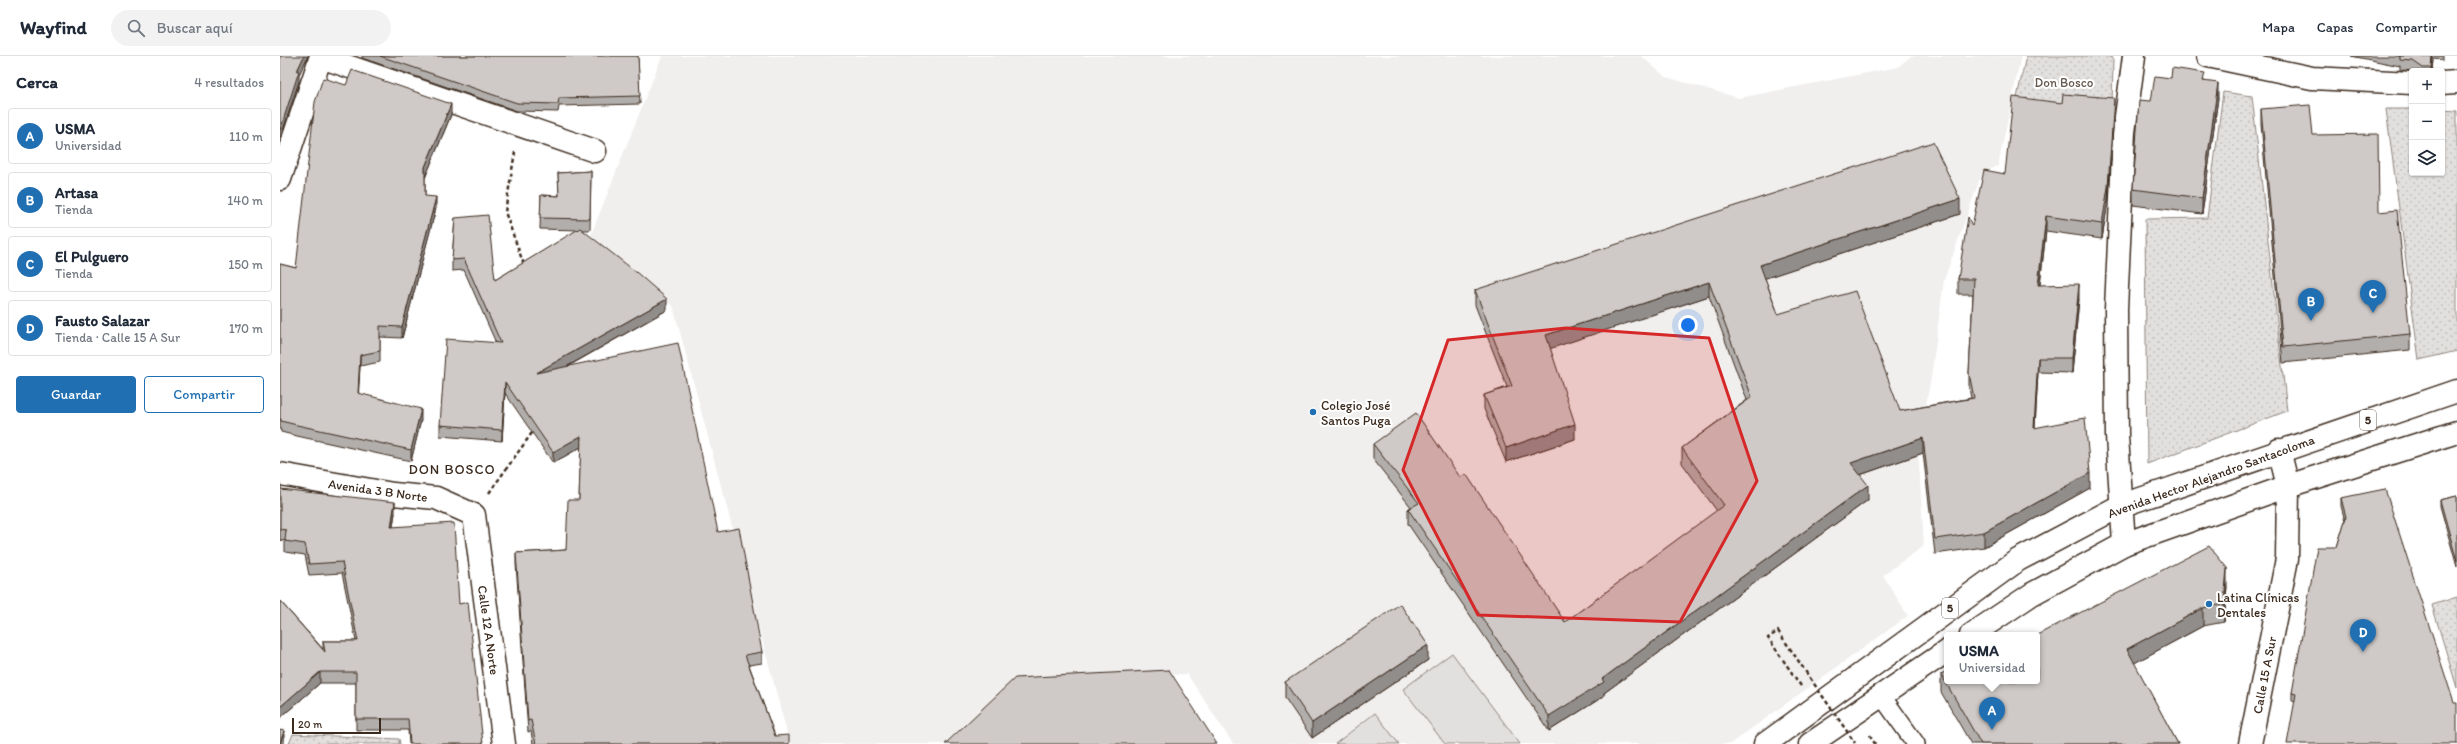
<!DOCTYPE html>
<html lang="es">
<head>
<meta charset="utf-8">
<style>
  :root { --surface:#fff; --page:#f2f2f3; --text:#1f2937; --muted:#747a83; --line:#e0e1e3; --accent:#1f6fb2 }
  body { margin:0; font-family:Itim,sans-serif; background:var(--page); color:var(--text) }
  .controls { position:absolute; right:12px; top:12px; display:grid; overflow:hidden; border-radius:4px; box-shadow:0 1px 3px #0004 }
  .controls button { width:36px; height:36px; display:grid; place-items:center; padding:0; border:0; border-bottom:1px solid var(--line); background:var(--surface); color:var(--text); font:20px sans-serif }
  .scale { position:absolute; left:12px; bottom:10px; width:89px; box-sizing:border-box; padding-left:4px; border:2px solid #3b2a1e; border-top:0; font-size:11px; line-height:14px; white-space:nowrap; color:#3b2a1e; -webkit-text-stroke:3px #fff; paint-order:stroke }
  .you { position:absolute; left:1408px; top:269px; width:14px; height:14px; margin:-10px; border:3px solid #fff; border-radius:50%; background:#1a73e8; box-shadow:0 0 0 6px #1a73e833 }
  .badge { display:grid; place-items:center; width:26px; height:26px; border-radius:50%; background:var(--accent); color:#fff; font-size:13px; font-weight:700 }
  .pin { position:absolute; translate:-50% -33px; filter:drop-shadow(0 1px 2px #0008) }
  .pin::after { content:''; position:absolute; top:21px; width:14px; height:12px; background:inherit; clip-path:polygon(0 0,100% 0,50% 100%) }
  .popup { position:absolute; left:1664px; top:576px; width:96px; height:52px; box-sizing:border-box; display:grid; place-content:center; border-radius:4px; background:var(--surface); filter:drop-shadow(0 1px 3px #0005); font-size:13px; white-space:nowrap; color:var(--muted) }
  .popup b { font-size:15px; color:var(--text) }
  .popup::after { content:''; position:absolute; left:50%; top:100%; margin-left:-8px; border:8px solid transparent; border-top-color:var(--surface) }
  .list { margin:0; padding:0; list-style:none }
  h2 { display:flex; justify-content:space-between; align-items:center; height:52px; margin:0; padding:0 16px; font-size:17px }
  h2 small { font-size:13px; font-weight:400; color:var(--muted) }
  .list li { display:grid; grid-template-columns:26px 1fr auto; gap:12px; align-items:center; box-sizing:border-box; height:56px; margin:0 8px 8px; padding:0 8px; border:1px solid var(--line); border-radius:4px }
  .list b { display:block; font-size:15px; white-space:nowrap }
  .list p { margin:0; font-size:13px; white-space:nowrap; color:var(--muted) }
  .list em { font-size:13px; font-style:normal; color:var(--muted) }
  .actions { display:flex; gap:8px; padding:12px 16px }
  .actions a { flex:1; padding:9px 0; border:1px solid var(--accent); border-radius:4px; text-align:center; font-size:14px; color:var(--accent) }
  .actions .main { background:var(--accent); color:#fff }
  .icon { flex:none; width:22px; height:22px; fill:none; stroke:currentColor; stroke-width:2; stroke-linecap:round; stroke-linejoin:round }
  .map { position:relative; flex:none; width:2177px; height:688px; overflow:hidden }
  header { display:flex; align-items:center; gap:24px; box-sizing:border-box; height:56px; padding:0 20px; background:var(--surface); border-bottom:1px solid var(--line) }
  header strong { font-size:19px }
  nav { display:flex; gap:22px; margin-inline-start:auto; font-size:14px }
  .search { width:280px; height:36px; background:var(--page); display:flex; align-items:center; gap:10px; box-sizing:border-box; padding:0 14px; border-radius:22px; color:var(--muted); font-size:15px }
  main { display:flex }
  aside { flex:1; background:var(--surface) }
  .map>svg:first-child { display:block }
  .built { fill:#f1efee }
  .green { fill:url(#green-dots); stroke:#8e857e }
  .pitch { fill:#e2e0de; stroke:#8e857e }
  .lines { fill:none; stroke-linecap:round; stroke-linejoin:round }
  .lane-casing { stroke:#3b2a1e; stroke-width:20 }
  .street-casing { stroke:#3b2a1e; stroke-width:25 }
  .secondary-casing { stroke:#3b2a1e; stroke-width:25 }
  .primary-casing { stroke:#3b2a1e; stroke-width:25 }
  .path { stroke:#3b2a1e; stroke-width:2.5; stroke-dasharray:4 3; stroke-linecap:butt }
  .lane { stroke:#fff; stroke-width:17 }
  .street { stroke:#fff; stroke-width:22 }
  .secondary { stroke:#fff; stroke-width:22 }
  .primary { stroke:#fff; stroke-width:22 }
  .path-bridge { stroke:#3b2a1e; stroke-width:2.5; stroke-dasharray:4 3; stroke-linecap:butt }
  .wall { fill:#b2aeab; stroke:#3b2a1e }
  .shaded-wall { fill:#918d8b; stroke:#3b2a1e }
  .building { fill:#cfcac7; stroke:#3b2a1e }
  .marked { fill:#d62828; fill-opacity:0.2; stroke:#d62828; stroke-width:3; stroke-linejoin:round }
  .poi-dot { fill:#1f6fb2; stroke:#fff; stroke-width:1.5 }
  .labels { text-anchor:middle; stroke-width:4; stroke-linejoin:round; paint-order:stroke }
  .shield { fill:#fff; stroke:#766a62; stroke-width:1 }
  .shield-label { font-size:12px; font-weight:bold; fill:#3b2a1e }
  .park-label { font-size:13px; fill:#65584e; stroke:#fff }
  .poi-label { font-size:13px; fill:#3b2a1e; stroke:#fff; text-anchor:start }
  .street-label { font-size:13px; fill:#3b2a1e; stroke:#fff }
  .neighbourhood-label { font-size:14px; letter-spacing:1px; fill:#3b2a1e; stroke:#fff }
</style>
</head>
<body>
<header>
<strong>Wayfind</strong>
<div class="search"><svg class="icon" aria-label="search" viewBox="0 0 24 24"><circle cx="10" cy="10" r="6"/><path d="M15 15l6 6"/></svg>Buscar aquí</div>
<nav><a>Mapa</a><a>Capas</a><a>Compartir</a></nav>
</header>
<main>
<aside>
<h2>Cerca<small>4 resultados</small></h2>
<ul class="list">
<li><span class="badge">A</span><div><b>USMA</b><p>Universidad</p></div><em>110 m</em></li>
<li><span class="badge">B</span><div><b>Artasa</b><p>Tienda</p></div><em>140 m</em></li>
<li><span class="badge">C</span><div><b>El Pulguero</b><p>Tienda</p></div><em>150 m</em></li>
<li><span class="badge">D</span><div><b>Fausto Salazar</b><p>Tienda · Calle 15 A Sur</p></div><em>170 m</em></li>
</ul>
<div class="actions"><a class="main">Guardar</a><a>Compartir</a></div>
</aside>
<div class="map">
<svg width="2177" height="688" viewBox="0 0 2177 688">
  <defs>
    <pattern id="green-dots" width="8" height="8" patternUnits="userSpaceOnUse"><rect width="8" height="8" fill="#e2e0de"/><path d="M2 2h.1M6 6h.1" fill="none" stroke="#c3c0be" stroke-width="1.8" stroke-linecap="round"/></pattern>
  </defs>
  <rect width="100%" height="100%" fill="#fff"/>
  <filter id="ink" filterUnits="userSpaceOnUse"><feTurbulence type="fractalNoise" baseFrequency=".025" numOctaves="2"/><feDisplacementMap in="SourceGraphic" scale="8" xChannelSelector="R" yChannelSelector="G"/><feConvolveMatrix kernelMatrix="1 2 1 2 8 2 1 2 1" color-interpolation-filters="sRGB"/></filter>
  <g filter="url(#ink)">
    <path class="built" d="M 382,0 L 1361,0 L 1386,21 L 1459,42 L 1618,11 L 1631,0 L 1741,0 L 1718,110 L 1702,117 L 1664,224 L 1651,322 L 1638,391 L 1644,490 L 1603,519 L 1628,560 L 1450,688 L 953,688 L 907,618 L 735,628 L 680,688 L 510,688 L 393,250 L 309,184 Z"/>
    <path class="green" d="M 1746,0 L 1827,0 L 1833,2 L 1832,52 L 1735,51 Z
      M 1943,36 L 1972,40 L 2007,355 L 1867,408 L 1865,163 L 1927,162 Z
      M 2106,53 L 2132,53 L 2132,117 L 2162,117 L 2162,54 L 2177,55 L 2177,295 L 2139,304 Z
      M 2177,541 L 2177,632 L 2152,549 Z
      M 13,678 L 119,683 L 120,688 L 9,688 Z"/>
    <path class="pitch" d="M 1172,597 L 1240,688 L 1165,688 L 1123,633 Z
      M 1095,657 L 1119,688 L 1055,688 Z"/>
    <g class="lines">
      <g class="lane-casing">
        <path id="lane" d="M 1601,639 L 1636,688"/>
      </g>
      <g class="street-casing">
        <path id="street" d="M 1928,0 L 2032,22 L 2132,27
          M 41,1 L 315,95
          M 2162,27 L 2177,26
          M 0,123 L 41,0
          M 0,418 L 113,438 L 156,442 L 194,459 L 224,688
          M 1844,488 L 1837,380 L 1836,253 L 1844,76 L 1854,0"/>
      </g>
      <g class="secondary-casing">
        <path id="secondary" d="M 1970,688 L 2007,503 L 2008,430 L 1999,394"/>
      </g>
      <g class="primary-casing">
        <path id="primary" d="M 1691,579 L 1752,538 L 1844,488 L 2008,430 L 2177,376
          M 1485,688 L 1738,504 L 1840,450 L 2177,335
          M 1530,688 L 1667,595"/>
      </g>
      <path class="path" d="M 235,96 L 225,156 L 244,209
        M 209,437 L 254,374
        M 1521,630 L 1488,582 L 1498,575 L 1530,622
        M 1590,679 L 1595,688"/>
      <use href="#lane" class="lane"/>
      <use href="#street" class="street"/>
      <use href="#secondary" class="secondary"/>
      <use href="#primary" class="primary"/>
      <path class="path-bridge" d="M 1530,622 L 1575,687"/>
    </g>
    <path class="wall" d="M 82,0 L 358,0 L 360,48 L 279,50 L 278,56 L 237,55 L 82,2 Z
      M 2071,0 L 2163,0 L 2163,4 L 2153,3 L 2152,15 L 2134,15 L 2120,14 L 2120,10 Z
      M 1891,22 L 1925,25 L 1938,42 L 1922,158 L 1853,149 L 1853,133 L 1871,45 Z
      M 66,29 L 171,59 L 145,122 L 145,140 L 156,152 L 122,282 L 100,281 L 100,306 L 80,310 L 78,337 L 141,364 L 131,405 L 17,380 L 1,376 L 1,374 L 0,374 L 0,208 L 16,212 Z
      M 1981,53 L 2033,79 L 2099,156 L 2130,278 L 2130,294 L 2003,307 L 1981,68 Z
      M 1834,57 L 1828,145 L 1822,183 L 1766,175 L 1760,229 L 1799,243 L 1792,317 L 1758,316 L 1755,372 L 1810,432 L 1704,491 L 1655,498 L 1643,397 L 1580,419 L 1588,444 L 1324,637 L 1324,640 L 1269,675 L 1128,468 L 1128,453 L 1131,451 L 1093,403 L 1093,388 L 1180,421 L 1285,566 L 1437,455 L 1402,407 L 1402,392 L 1467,344 L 1429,240 L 1270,292 L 1295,383 L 1226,406 L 1204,353 L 1204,339 L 1227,331 L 1195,249 L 1195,234 L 1680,158 L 1485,222 L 1498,258 L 1620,355 L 1691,342 L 1689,332 L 1689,317 L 1693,238 L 1678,238 L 1678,223 L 1692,170 L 1725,118 Z
      M 311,115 L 310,174 L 302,174 L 387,254 L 287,311 L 438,476 L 482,596 L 482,607 L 469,609 L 495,680 L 509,688 L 253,688 L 251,675 L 248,676 L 236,508 L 236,497 L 286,494 L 299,444 L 301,391 L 273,407 L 225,337 L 222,385 L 160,380 L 160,369 L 216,287 L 184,214 L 172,215 L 172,204 L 175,162 L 215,224 L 298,174 L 260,173 L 261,139 L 279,140 L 278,117 Z
      M 0,427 L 1,433 L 115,457 L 113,470 L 179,548 L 203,688 L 129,688 L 128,674 L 76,674 L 76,627 L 40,627 L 0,662 L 0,545 L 43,593 L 43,585 L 76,585 L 62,517 L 29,519 L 25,499 L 5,496 L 5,485 L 0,484 Z
      M 2177,440 L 2177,511 L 2160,450 L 2160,444 Z
      M 2061,442 L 2177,688 L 2012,645 L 2012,637 L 2065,465 L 2061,450 Z
      M 1947,530 L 1944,566 L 1923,570 L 1854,607 L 1898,688 L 1691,688 L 1661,636 L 1661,618 Z
      M 1148,604 L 1032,682 L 1005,642 L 1005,626 Z"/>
    <path class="shaded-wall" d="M 24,0 L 28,0 L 19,19 L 19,25 L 0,83 L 0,74 L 17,15 Z
      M 2152,0 L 2153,0 L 2153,3 L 2152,15 L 2151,15 Z
      M 1938,27 L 1938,42 L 1922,158 L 1922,142 Z
      M 1834,42 L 1834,57 L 1828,145 L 1822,183 L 1822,168 Z
      M 171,48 L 171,59 L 145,122 L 145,111 Z
      M 156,141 L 156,152 L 122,282 L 122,271 Z
      M 1680,143 L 1680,158 L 1480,224 L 1480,209 Z
      M 1766,160 L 1766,175 L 1758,244 L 1758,229 Z
      M 1429,226 L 1429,240 L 1266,294 L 1266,279 Z
      M 1799,228 L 1799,243 L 1792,317 L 1792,302 Z
      M 387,243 L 387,254 L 256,328 L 256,317 Z
      M 80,299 L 80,310 L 78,348 L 78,337 Z
      M 1758,302 L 1758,316 L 1754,387 L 1754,372 Z
      M 225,326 L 225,337 L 222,385 L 222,374 Z
      M 141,353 L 141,364 L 131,405 L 131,394 Z
      M 1295,368 L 1295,383 L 1226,406 L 1226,392 Z
      M 301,380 L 301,391 L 273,407 L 273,396 Z
      M 1643,382 L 1643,397 L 1571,422 L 1571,407 Z
      M 1810,417 L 1810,432 L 1704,491 L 1704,476 Z
      M 1588,429 L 1588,444 L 1324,637 L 1324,640 L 1269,675 L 1269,660 L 1322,623 Z
      M 115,446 L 115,457 L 111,482 L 111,471 Z
      M 1947,512 L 1947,530 L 1944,566 L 1944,548 Z
      M 1923,552 L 1923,570 L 1847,611 L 1847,593 Z
      M 1148,589 L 1148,604 L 1032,682 L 1032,667 Z
      M 40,616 L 40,627 L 0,662 L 0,651 Z
      M 4,675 L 4,688 L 0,688 Z"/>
    <path class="building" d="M 0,0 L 24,0 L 17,15 L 19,15 L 0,74 Z
      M 100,0 L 358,0 L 360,40 L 279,42 L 278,48 L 237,47 Z
      M 2119,0 L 2152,0 L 2151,12 L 2143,12 L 2133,5 L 2120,4 L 2120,0 Z
      M 1892,12 L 1925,17 L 1923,25 L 1938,27 L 1922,142 L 1853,133 L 1859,44 L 1871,45 L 1875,20 L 1891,22 Z
      M 72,14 L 171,48 L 145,111 L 145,140 L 156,141 L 122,271 L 100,270 L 100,295 L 80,299 L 78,337 L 141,353 L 131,394 L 17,369 L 1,365 L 1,363 L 0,363 L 0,208 L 16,212 L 35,46 L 43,22 L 66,29 Z
      M 1783,38 L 1834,42 L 1828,131 L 1822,168 L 1766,160 L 1758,229 L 1799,228 L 1792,302 L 1758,302 L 1754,372 L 1805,362 L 1810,417 L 1704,476 L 1655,483 L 1643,382 L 1571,407 L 1588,429 L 1322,623 L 1324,626 L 1269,660 L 1128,453 L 1139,447 L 1093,388 L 1136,357 L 1180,421 L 1186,418 L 1285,566 L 1444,449 L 1402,392 L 1472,341 L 1429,226 L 1266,279 L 1295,368 L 1226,392 L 1204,339 L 1232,330 L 1195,234 L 1653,86 L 1680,143 L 1480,209 L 1498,258 L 1575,235 L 1620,355 L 1694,342 L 1689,317 L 1694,223 L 1678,223 L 1688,161 L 1692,170 L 1704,114 L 1725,118 L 1733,41 L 1782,47 Z
      M 2030,49 L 2033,79 L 2098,78 L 2099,156 L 2117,154 L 2130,278 L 2003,291 L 1981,53 Z
      M 311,115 L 310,163 L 260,162 L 261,139 L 279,140 L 278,117 Z
      M 208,159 L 215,224 L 300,172 L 356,216 L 387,243 L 256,317 L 398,287 L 438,476 L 459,472 L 482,596 L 465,599 L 495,680 L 509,679 L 509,688 L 256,688 L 251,664 L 248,665 L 236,497 L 286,494 L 288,444 L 299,444 L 301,380 L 273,396 L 225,326 L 222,374 L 160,369 L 166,283 L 221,287 L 184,203 L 172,204 L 175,162 Z
      M 0,433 L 115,446 L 111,471 L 174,467 L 179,548 L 188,546 L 203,688 L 130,688 L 128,663 L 76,663 L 76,616 L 40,616 L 0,651 L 0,545 L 45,596 L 43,585 L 78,585 L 62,506 L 29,508 L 25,488 L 5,485 L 6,474 L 0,473 Z
      M 2105,433 L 2174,647 L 2177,647 L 2177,688 L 2007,688 L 2016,638 L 2012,637 L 2037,491 L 2057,491 L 2066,461 L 2061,442 Z
      M 2177,440 L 2177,505 L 2160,444 Z
      M 1929,490 L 1947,512 L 1944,548 L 1923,552 L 1847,593 L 1898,688 L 1701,688 L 1661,618 L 1667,615 L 1667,625 L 1757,625 L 1757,579 Z
      M 1120,548 L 1148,589 L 1032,667 L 1005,626 Z
      M 889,614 L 937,688 L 665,688 L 735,622 Z
      M 0,674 L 4,675 L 0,687 Z"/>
  </g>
  <path class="marked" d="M 1286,272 L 1429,282 L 1477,425 L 1400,566 L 1198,559 L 1123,414 L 1168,284 Z"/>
  <g class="poi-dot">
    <circle cx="1033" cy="356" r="4"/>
    <circle cx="1929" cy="548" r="4"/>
  </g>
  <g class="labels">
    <g class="shield">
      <rect x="2080" y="354" width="16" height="20" rx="3"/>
      <rect x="1662" y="542" width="16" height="20" rx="3"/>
    </g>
    <g class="shield-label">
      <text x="2088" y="368">5</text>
      <text x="1670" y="556">5</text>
    </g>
    <g class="park-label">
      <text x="1784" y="31">Don Bosco</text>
    </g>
    <g class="poi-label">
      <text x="1041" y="354">Colegio José<tspan x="1041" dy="15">Santos Puga</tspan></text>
      <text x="1937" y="546">Latina Clínicas<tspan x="1937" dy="15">Dentales</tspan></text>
    </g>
    <g class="street-label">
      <text transform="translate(1931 420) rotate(-20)" y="5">Avenida Hector Alejandro Santacoloma</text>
      <text transform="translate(98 434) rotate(8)" y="5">Avenida 3 B Norte</text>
      <text transform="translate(209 574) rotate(82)" y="5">Calle 12 A Norte</text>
      <text transform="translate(1984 619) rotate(-79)" y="5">Calle 15 A Sur</text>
    </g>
    <g class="neighbourhood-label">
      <text x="172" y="418">DON BOSCO</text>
    </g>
  </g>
</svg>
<div class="controls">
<button>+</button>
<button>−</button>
<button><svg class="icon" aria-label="layers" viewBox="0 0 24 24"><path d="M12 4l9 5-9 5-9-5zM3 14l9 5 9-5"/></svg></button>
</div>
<div class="scale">20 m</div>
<div class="you"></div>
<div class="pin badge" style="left:1712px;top:674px">A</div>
<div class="popup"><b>USMA</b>Universidad</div>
<div class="pin badge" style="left:2031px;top:265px">B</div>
<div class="pin badge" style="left:2093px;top:257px">C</div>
<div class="pin badge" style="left:2083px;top:596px">D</div>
</div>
</main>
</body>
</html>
